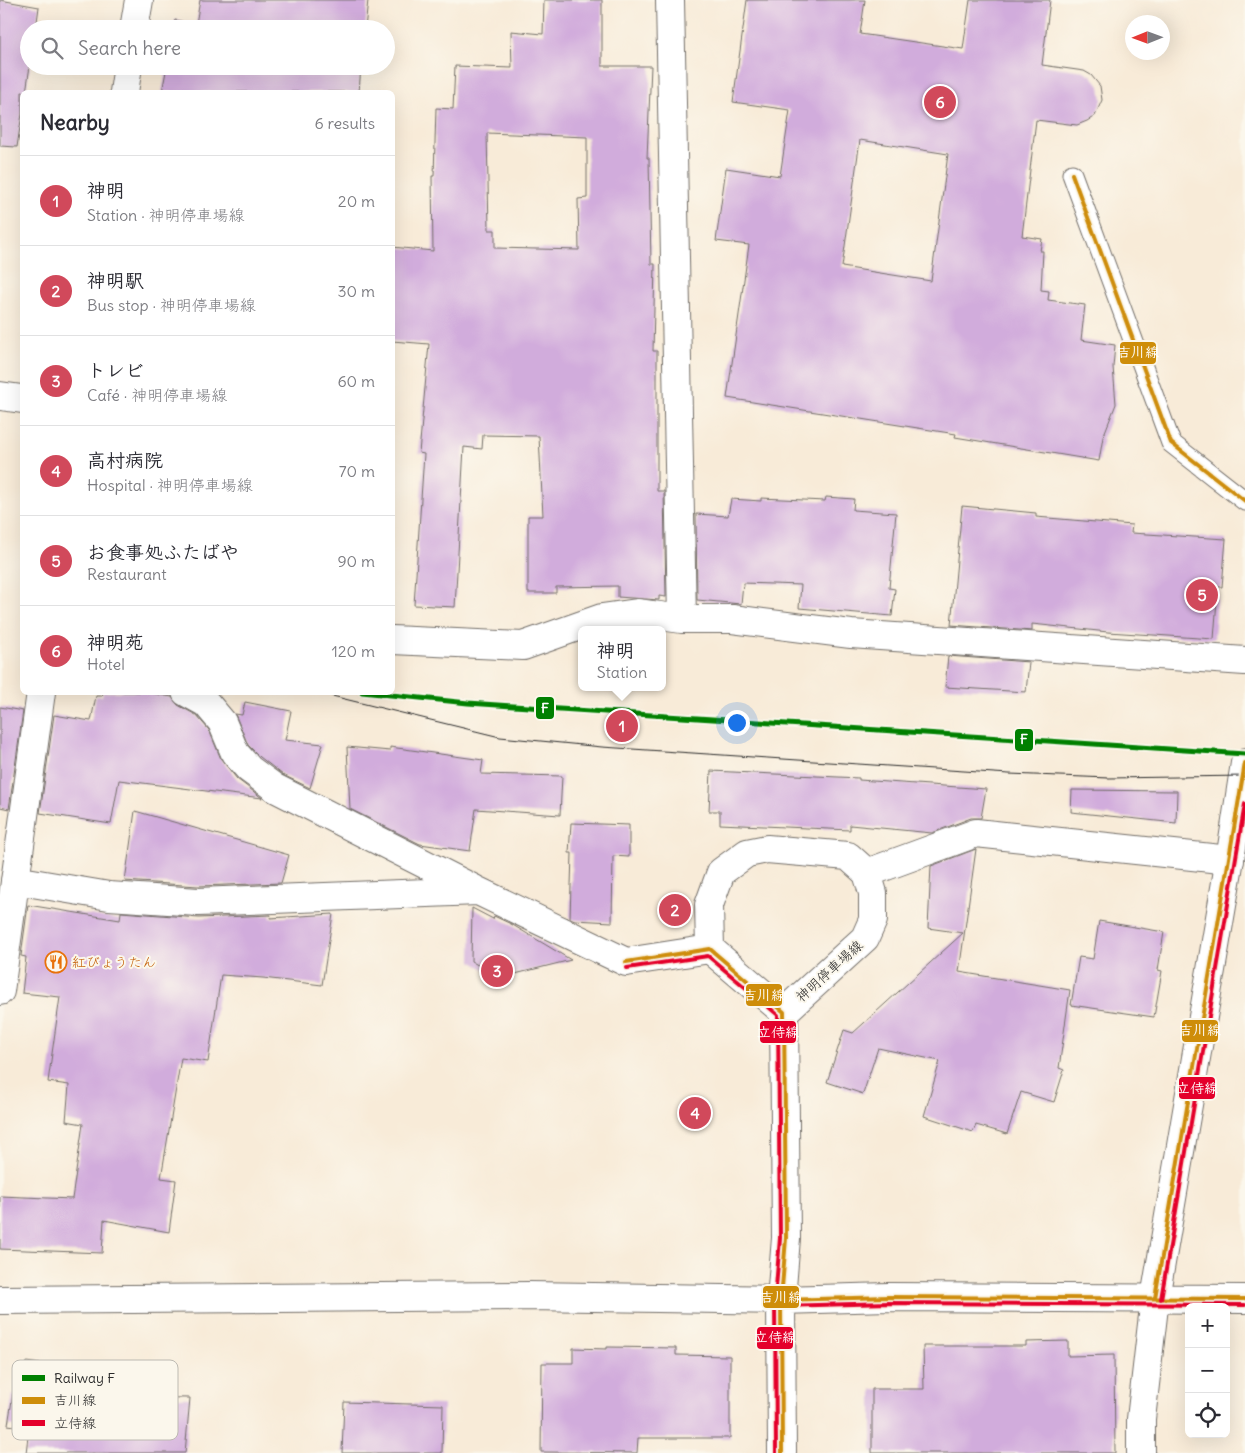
<!DOCTYPE html>
<html lang="en">
<head>
<meta charset="utf-8">
<style>
  :root { --surface:#fff; --page:#f7f7f7; --text:#2b2b33; --muted:#7c7c81; --line:#e1e1e2; --accent:#d1495b }
  body { margin:0; font-family:Delius,"Klee One",sans-serif; background:var(--page); color:var(--text) }
  .controls { position:absolute; right:15px; bottom:15px; display:grid; overflow:hidden; border-radius:8px; box-shadow:0 5px 20px #0002 }
  .controls button { width:45px; height:45px; display:grid; place-items:center; padding:0; border:0; border-bottom:1px solid var(--line); background:var(--surface); color:var(--text); font:25px sans-serif }
  .compass { position:absolute; left:1125px; top:15px; width:45px; height:45px; border-radius:50%; background:var(--surface); box-shadow:0 5px 20px #0002; rotate:269deg }
  .you { position:absolute; left:736px; top:722px; width:18px; height:18px; margin:-12px; border:4px solid #fff; border-radius:50%; background:#1a73e8; box-shadow:0 0 0 8px #1a73e833 }
  .badge { display:grid; place-items:center; width:32px; height:32px; border-radius:50%; background:var(--accent); color:#fff; font-size:16px; font-weight:700 }
  .pin { position:absolute; translate:-50% -50%; border:2px solid #fff; box-shadow:0 1px 5px #0006 }
  .popup { position:absolute; left:578px; top:626px; width:88px; height:65px; box-sizing:border-box; display:grid; place-content:center; border-radius:8px; background:var(--surface); filter:drop-shadow(0 1px 4px #0005); font-size:16px; white-space:nowrap; color:var(--muted) }
  .popup b { font-size:19px; color:var(--text) }
  .popup::after { content:''; position:absolute; left:50%; top:100%; margin-left:-10px; border:10px solid transparent; border-top-color:var(--surface) }
  .list { margin:0; padding:0; list-style:none }
  h2 { display:flex; justify-content:space-between; align-items:center; height:65px; margin:0; padding:0 20px; font-size:21px }
  h2 small { font-size:16px; font-weight:400; color:var(--muted) }
  .list li { display:grid; grid-template-columns:32px 1fr auto; gap:15px; align-items:center; box-sizing:border-box; height:90px; padding:0 20px; border-top:1px solid var(--line) }
  .list b { display:block; font-size:19px; white-space:nowrap }
  .list p { margin:0; font-size:16px; white-space:nowrap; color:var(--muted) }
  .list em { font-size:16px; font-style:normal; color:var(--muted) }
  .icon { flex:none; width:28px; height:28px; fill:none; stroke:currentColor; stroke-width:2; stroke-linecap:round; stroke-linejoin:round }
  .map { position:relative; flex:none; width:1245px; height:1453px; overflow:hidden }
  .search { position:absolute; background:var(--surface); box-shadow:0 5px 20px #0002; left:20px; top:20px; width:375px; height:55px; display:flex; align-items:center; gap:12px; box-sizing:border-box; padding:0 18px; border-radius:28px; color:var(--muted); font-size:19px }
  .panel { position:absolute; background:var(--surface); box-shadow:0 5px 20px #0002; left:20px; top:90px; width:375px; height:605px; border-radius:8px }
  .map>svg:first-child { display:block }
  .building { fill:#d1acdc; fill-rule:evenodd }
  .lines { fill:none; stroke-linecap:round; stroke-linejoin:round }
  .lane-casing { stroke:#736e68; stroke-width:21 }
  .street-casing { stroke:#736e68; stroke-width:30 }
  .secondary-casing { stroke:#736e68; stroke-width:30 }
  .lane { stroke:#fff; stroke-width:19 }
  .street { stroke:#fff; stroke-width:28 }
  .secondary { stroke:#fff; stroke-width:28 }
  .tram { stroke:#2b2b2b; stroke-width:1 }
  .bus-1-casing { stroke:#fbf7ec; stroke-width:8 }
  .bus-2-casing { stroke:#fbf7ec; stroke-width:8 }
  .bus-1 { stroke:#ce8d09; stroke-width:4 }
  .bus-2 { stroke:#e4002b; stroke-width:4 }
  .rail-1-casing { stroke:#fbf7ec; stroke-width:9 }
  .rail-1 { stroke:#008000; stroke-width:5 }
  .labels { text-anchor:middle; stroke-width:4; stroke-linejoin:round; paint-order:stroke }
  .food-label { font-size:14px; fill:#c56008; stroke:#fbf7ec; text-anchor:start }
  .street-label { font-size:14px; fill:#2b2b2b; stroke:#fbf7ec }
  .key { fill:#fbf7ec; stroke:#bdbab2; stroke-width:1 }
  .key-label { font-size:14px; fill:#2b2b2b }
  .line-badge { stroke:#fbf7ec; stroke-width:2 }
  .badge-label { font-size:14px; text-anchor:middle; font-weight:bold; fill:#fff }
</style>
</head>
<body>
<div class="map">
<svg width="1245" height="1453" viewBox="0 0 1245 1453">
  <rect width="100%" height="100%" fill="#fbf7ec"/>
  <filter id="ink" filterUnits="userSpaceOnUse"><feTurbulence type="fractalNoise" baseFrequency=".02" numOctaves="2"/><feDisplacementMap in="SourceGraphic" scale="10" xChannelSelector="R" yChannelSelector="G"/><feConvolveMatrix kernelMatrix="1 2 1 2 8 2 1 2 1" color-interpolation-filters="sRGB"/></filter>
  <filter id="wash" filterUnits="userSpaceOnUse"><feTurbulence type="fractalNoise" baseFrequency=".0096" numOctaves="4" result="noise"/><feDisplacementMap in="SourceGraphic" scale="20" xChannelSelector="R" yChannelSelector="G"/><feGaussianBlur stdDeviation="1.12" result="paint"/><feColorMatrix in="noise" values="0 0 0 0 0 0 0 0 0 0 0 0 0 0 0 0 0 1.4 0 .05"/><feComposite in="paint" operator="in"/></filter>
  <g filter="url(#wash)">
    <rect width="100%" height="100%" fill="#f8ebd8"/>
    <g id="blocks">
      <path class="building" d="M 0,0 L 39,7 L 36,29 L 29,29 L 30,66 L 26,92 L 22,92 L 22,114 L 17,147 L 0,146 Z
        M 200,0 L 368,0 L 365,29 L 173,29 L 175,20 L 196,24 Z
        M 544,0 L 602,0 L 602,66 L 651,66 L 647,158 L 649,158 L 651,264 L 655,264 L 653,351 L 657,351 L 657,491 L 664,491 L 666,597 L 659,596 L 659,600 L 618,597 L 618,586 L 556,587 L 556,593 L 528,593 L 528,516 L 543,516 L 539,436 L 483,435 L 482,449 L 464,447 L 455,607 L 414,605 L 424,454 L 419,453 L 429,344 L 392,341 L 392,247 L 433,251 L 432,176 L 434,176 L 436,108 L 453,109 L 455,66 L 512,68 L 511,31 L 543,34 ZM 487,133 L 587,137 L 587,198 L 578,199 L 579,250 L 495,248 L 495,230 L 489,230 Z
        M 747,0 L 865,0 L 860,34 L 963,49 L 970,0 L 1050,0 L 1042,65 L 1084,71 L 1091,75 L 1100,86 L 1102,100 L 1095,116 L 1087,121 L 1077,125 L 1036,120 L 1022,236 L 1042,239 L 1040,251 L 1043,251 L 1041,290 L 1049,291 L 1048,300 L 1085,305 L 1081,340 L 1115,345 L 1113,367 L 1116,404 L 1103,437 L 1099,461 L 955,437 L 956,434 L 727,398 L 749,245 L 716,241 L 726,168 L 780,176 L 790,110 L 733,102 ZM 860,140 L 948,154 L 931,281 L 842,267 Z
        M 167,66 L 361,66 L 359,92 L 162,92 Z
        M 826,497 L 854,499 L 853,510 L 896,513 L 889,588 L 895,589 L 892,616 L 799,608 L 801,585 L 743,583 L 741,604 L 697,600 L 696,514 L 728,516 L 731,499 L 761,501 L 761,498 L 825,501 Z
        M 962,506 L 1036,513 L 1036,517 L 1132,525 L 1131,533 L 1226,539 L 1222,587 L 1218,587 L 1214,639 L 1108,632 L 1032,624 L 1032,631 L 951,625 Z
        M 948,656 L 1029,662 L 1026,692 L 945,687 Z
        M 103,692 L 145,692 L 172,697 L 178,705 L 196,715 L 209,730 L 221,759 L 237,779 L 262,798 L 119,780 L 111,824 L 40,813 L 54,715 L 91,721 L 96,696 L 102,696 Z
        M 245,702 L 291,711 L 285,740 L 323,744 L 310,788 L 283,775 L 260,757 L 248,745 L 235,714 L 242,715 Z
        M 0,707 L 23,711 L 9,809 L 0,807 Z
        M 347,747 L 390,751 L 390,747 L 483,760 L 481,774 L 562,776 L 560,815 L 476,809 L 470,851 L 420,844 L 350,809 Z
        M 711,771 L 859,778 L 859,780 L 986,789 L 981,818 L 971,818 L 932,833 L 850,825 L 850,830 L 720,824 L 720,811 L 709,811 Z
        M 1072,790 L 1177,791 L 1176,823 L 1071,812 Z
        M 135,811 L 289,855 L 281,883 L 198,886 L 125,881 Z
        M 571,823 L 629,825 L 629,857 L 613,856 L 612,922 L 575,920 L 570,918 L 572,853 L 569,853 Z
        M 976,849 L 959,972 L 1070,990 L 1059,1068 L 1064,1070 L 1054,1102 L 1021,1092 L 1007,1134 L 976,1125 L 973,1132 L 924,1116 L 940,1061 L 878,1048 L 863,1094 L 827,1082 L 844,1030 L 853,1033 L 963,933 L 928,928 L 931,866 Z
        M 28,905 L 120,920 L 121,912 L 199,918 L 271,915 L 270,918 L 333,914 L 322,985 L 263,978 L 221,975 L 208,1062 L 181,1058 L 161,1178 L 176,1180 L 169,1232 L 104,1220 L 102,1253 L 0,1249 L 0,1196 L 72,1199 L 83,1124 L 66,1121 L 69,1085 L 48,1082 L 60,997 L 22,993 L 26,957 L 21,956 Z
        M 472,908 L 493,919 L 494,916 L 511,924 L 571,960 L 499,978 L 471,961 Z
        M 1099,921 L 1164,932 L 1158,970 L 1162,971 L 1154,1017 L 1071,1005 L 1079,957 L 1093,959 Z
        M 1068,1341 L 1068,1356 L 1114,1355 L 1115,1453 L 872,1453 L 872,1389 L 924,1389 L 923,1346 L 1026,1346 L 1026,1342 Z
        M 607,1347 L 676,1348 L 676,1355 L 730,1356 L 730,1438 L 638,1438 L 637,1453 L 541,1452 L 542,1363 L 573,1363 L 573,1348 L 607,1349 Z
        M 26,1362 L 114,1374 L 111,1397 L 190,1398 L 185,1453 L 26,1453 L 29,1428 L 8,1425 L 13,1394 L 22,1395 Z
        M 344,1402 L 443,1405 L 442,1453 L 342,1453 Z"/>
    </g>
  </g>
  <g filter="url(#ink)">
    <use href="#blocks" fill-opacity="0" stroke="#736e68" stroke-width="1"/>
    <g class="lines">
      <g class="lane-casing">
        <path id="lane" d="M 1072,174 L 1171,443 L 1245,501"/>
      </g>
      <g class="street-casing">
        <path id="street" d="M 670,0 L 682,619
          M 134,29 L 139,0
          M 124,92 L 128,66
          M 0,396 L 22,399
          M 392,640 L 523,646 L 602,618 L 637,613 L 682,619 L 732,619 L 851,634 L 1245,661
          M 186,692 L 206,703 L 222,722 L 235,753 L 249,769 L 275,788 L 474,889
          M 867,873 L 976,833 L 1230,860
          M 15,880 L 109,896 L 198,902 L 478,891 L 626,962 L 710,949
          M 0,991 L 41,692
          M 1141,1453 L 1141,1419 L 1155,1298"/>
      </g>
      <g class="secondary-casing">
        <path id="secondary" d="M 1155,1298 L 1232,847 L 1245,763
          M 0,1300 L 529,1296 L 781,1300 L 889,1297 L 1245,1299
          M 782,1453 L 781,1300 L 786,1238 L 784,1012 L 865,938 L 873,920 L 873,893 L 867,873 L 848,856 L 767,849 L 747,853 L 721,872 L 709,905 L 710,949 L 784,1012"/>
      </g>
      <use href="#lane" class="lane"/>
      <use href="#street" class="street"/>
      <use href="#secondary" class="secondary"/>
      <path class="tram" d="M 316,692 L 500,737 L 602,747 L 1009,774 L 1109,778 L 1245,776"/>
      <g class="bus-1-casing">
        <path id="bus-1" d="M 1072,174 L 1171,443 L 1245,501
          M 626,962 L 710,949 L 784,1012 L 786,1238 L 781,1300 L 782,1453
          M 1155,1298 L 1245,763
          M 781,1300 L 889,1297 L 1245,1299"/>
      </g>
      <g class="bus-2-casing">
        <path id="bus-2" d="M 627,968 L 708,956 L 778,1015 L 780,1238 L 775,1300 L 776,1453
          M 1161,1299 L 1245,804
          M 781,1306 L 889,1303 L 1245,1305"/>
      </g>
      <use href="#bus-1" class="bus-1"/>
      <use href="#bus-2" class="bus-2"/>
      <g class="rail-1-casing">
        <path id="rail-1" d="M 362,692 L 468,703 L 1245,754"/>
      </g>
      <use href="#rail-1" class="rail-1"/>
    </g>
  </g>
  <defs>
    <g id="restaurant-ring" transform="scale(1.125)"><circle r="9.5" fill="#fbf7ec" stroke="#e8710a" stroke-width="1.5"/><path d="M-5-6h1v4h1v-4h1v4h1v-4h1v5L-1.5 .5V6h-2V.5L-5-1ZM5-6V6H3V1.5H1.5Q1.5-4 5-6Z" fill="#e8710a"/></g>
  </defs>
  <g fill-rule="evenodd">
    <use href="#restaurant-ring" x="56" y="962"/>
  </g>
  <g class="labels">
    <g class="food-label">
      <text x="72" y="967">紅びょうたん</text>
    </g>
    <g class="street-label">
      <text transform="translate(829 971) rotate(-42)" y="5">神明停車場線</text>
    </g>
  </g>
  <rect x="12" y="1360" width="166" height="80" rx="8" class="key"/>
  <rect x="22" y="1375" width="23" height="6" fill="#008000"/>
  <rect x="22" y="1397" width="23" height="7" fill="#ce8d09"/>
  <rect x="22" y="1420" width="23" height="6" fill="#e4002b"/>
  <g class="key-label">
    <text x="54" y="1383">Railway F</text>
    <text x="54" y="1405">吉川線</text>
    <text x="54" y="1428">立侍線</text>
  </g>
  <g class="line-badge">
    <rect x="1119" y="341" width="38" height="24" rx="5" fill="#ce8d09"/>
    <rect x="535" y="696" width="20" height="24" rx="5" fill="#008000"/>
    <rect x="1014" y="728" width="20" height="24" rx="5" fill="#008000"/>
    <rect x="745" y="983" width="38" height="24" rx="5" fill="#ce8d09"/>
    <rect x="1181" y="1019" width="38" height="24" rx="5" fill="#ce8d09"/>
    <rect x="759" y="1020" width="38" height="24" rx="5" fill="#e4002b"/>
    <rect x="1178" y="1076" width="38" height="24" rx="5" fill="#e4002b"/>
    <rect x="762" y="1285" width="38" height="24" rx="5" fill="#ce8d09"/>
    <rect x="756" y="1326" width="38" height="24" rx="5" fill="#e4002b"/>
  </g>
  <g class="badge-label">
    <text x="1138" y="357">吉川線</text>
    <text x="545" y="713">F</text>
    <text x="1024" y="744">F</text>
    <text x="764" y="1000">吉川線</text>
    <text x="1200" y="1035">吉川線</text>
    <text x="778" y="1037">立侍線</text>
    <text x="1197" y="1093">立侍線</text>
    <text x="781" y="1302">吉川線</text>
    <text x="775" y="1342">立侍線</text>
  </g>
</svg>
<div class="controls">
<button>+</button>
<button>−</button>
<button><svg class="icon" aria-label="locate" viewBox="0 0 24 24"><circle cx="12" cy="12" r="6"/><path d="M12 2v4M12 18v4M2 12h4M18 12h4"/></svg></button>
</div>
<svg class="compass" viewBox="-18 -18 36 36"><path d="M0-13l5 13h-10z" fill="#e53935"/><path d="M0 13l5-13h-10z" fill="#7c7c81"/></svg>
<div class="you"></div>
<div class="pin badge" style="left:622px;top:726px">1</div>
<div class="popup"><b>神明</b>Station</div>
<div class="pin badge" style="left:675px;top:910px">2</div>
<div class="pin badge" style="left:497px;top:971px">3</div>
<div class="pin badge" style="left:695px;top:1113px">4</div>
<div class="pin badge" style="left:1202px;top:595px">5</div>
<div class="pin badge" style="left:940px;top:102px">6</div>
<div class="search"><svg class="icon" aria-label="search" viewBox="0 0 24 24"><circle cx="10" cy="10" r="6"/><path d="M15 15l6 6"/></svg>Search here</div>
<section class="panel">
<h2>Nearby<small>6 results</small></h2>
<ul class="list">
<li><span class="badge">1</span><div><b>神明</b><p>Station · 神明停車場線</p></div><em>20 m</em></li>
<li><span class="badge">2</span><div><b>神明駅</b><p>Bus stop · 神明停車場線</p></div><em>30 m</em></li>
<li><span class="badge">3</span><div><b>トレビ</b><p>Café · 神明停車場線</p></div><em>60 m</em></li>
<li><span class="badge">4</span><div><b>高村病院</b><p>Hospital · 神明停車場線</p></div><em>70 m</em></li>
<li><span class="badge">5</span><div><b>お食事処ふたばや</b><p>Restaurant</p></div><em>90 m</em></li>
<li><span class="badge">6</span><div><b>神明苑</b><p>Hotel</p></div><em>120 m</em></li>
</ul>
</section>
</div>
</body>
</html>
